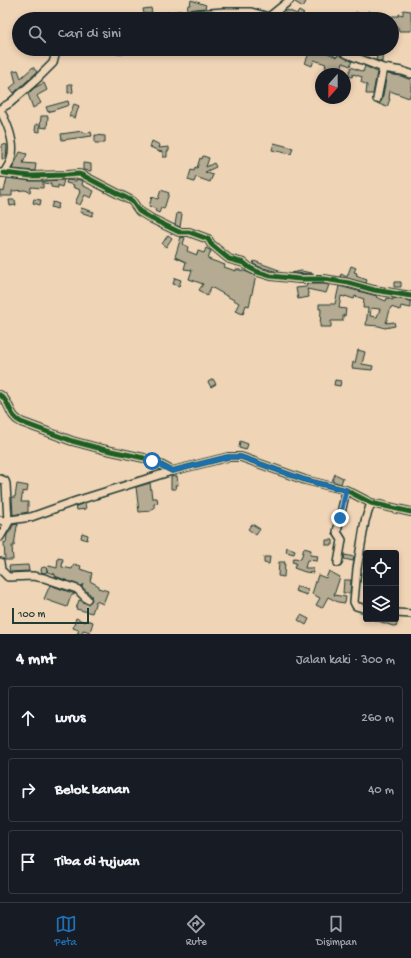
<!DOCTYPE html>
<html lang="id">
<head>
<meta charset="utf-8">
<style>
  :root { --surface:#171b24; --page:#20242c; --text:#f1f3f6; --muted:#9ea1a6; --line:#363941; --accent:#1f6fb2 }
  body { margin:0; font-family:"Gochi Hand",sans-serif; background:var(--page); color:var(--text) }
  .controls { position:absolute; right:12px; bottom:12px; display:grid; overflow:hidden; border-radius:4px; box-shadow:0 2px 6px #0003 }
  .controls button { width:36px; height:36px; display:grid; place-items:center; padding:0; border:0; border-bottom:1px solid var(--line); background:var(--surface); color:var(--text); font:20px sans-serif }
  .compass { position:absolute; left:315px; top:68px; width:36px; height:36px; border-radius:50%; background:var(--surface); box-shadow:0 2px 6px #0003; rotate:201deg }
  .scale { position:absolute; left:12px; bottom:10px; width:77px; box-sizing:border-box; padding-left:4px; border:2px solid #1f3d34; border-top:0; font-size:11px; line-height:14px; white-space:nowrap; color:#1f3d34; -webkit-text-stroke:3px #f0d4b6; paint-order:stroke }
  .stop { position:absolute; width:12px; height:12px; margin:-9px; border:3px solid #1f6fb2; border-radius:50%; background:#fff }
  .stop.end { background:#1f6fb2; border-color:#fff; box-shadow:0 1px 4px #0008 }
  .list { margin:0; padding:0; list-style:none }
  h2 { display:flex; justify-content:space-between; align-items:center; height:52px; margin:0; padding:0 16px; font-size:17px }
  h2 small { font-size:13px; font-weight:400; color:var(--muted) }
  .list li { display:grid; grid-template-columns:26px 1fr auto; gap:12px; align-items:center; box-sizing:border-box; height:64px; margin:0 8px 8px; padding:0 8px; border:1px solid var(--line); border-radius:4px }
  .list b { display:block; font-size:15px; white-space:nowrap }
  .list em { font-size:13px; font-style:normal; color:var(--muted) }
  .icon { flex:none; width:22px; height:22px; fill:none; stroke:currentColor; stroke-width:2; stroke-linecap:round; stroke-linejoin:round }
  .map { position:relative; flex:none; width:411px; height:634px; overflow:hidden }
  .search { position:absolute; background:var(--surface); box-shadow:0 2px 6px #0003; left:12px; right:12px; top:12px; height:44px; display:flex; align-items:center; gap:10px; box-sizing:border-box; padding:0 14px; border-radius:22px; color:var(--muted); font-size:15px }
  .sheet { height:268px; background:var(--surface) }
  nav { display:flex; justify-content:space-around; align-items:center; box-sizing:border-box; height:56px; border-top:1px solid var(--line); background:var(--surface); font-size:11px; color:var(--muted) }
  nav a { display:grid; justify-items:center; gap:2px }
  nav .on { color:var(--accent) }
  .map>svg:first-child { display:block }
  .building { fill:#b5aa92; stroke:#1f3d34; fill-rule:evenodd }
  .lines { fill:none; stroke-linecap:round; stroke-linejoin:round }
  .minor-casing { stroke:#1f3d34; stroke-width:10 }
  .minor { stroke:#f0d4b6; stroke-width:7 }
  .cycleway-casing { stroke:#f0d4b6; stroke-width:8 }
  .cycleway { stroke:#1b5e20; stroke-width:5 }
  .route { stroke:#1f6fb2; stroke-width:5 }
</style>
</head>
<body>
<div class="map">
<svg width="411" height="634" viewBox="0 0 411 634">
  <rect width="100%" height="100%" fill="#f0d4b6"/>
  <filter id="ink" filterUnits="userSpaceOnUse"><feTurbulence type="fractalNoise" baseFrequency=".025" numOctaves="2"/><feDisplacementMap in="SourceGraphic" scale="8" xChannelSelector="R" yChannelSelector="G"/><feConvolveMatrix kernelMatrix="1 2 1 2 8 2 1 2 1" color-interpolation-filters="sRGB"/></filter>
  <g filter="url(#ink)">
    <path class="building" d="M 191,0 L 206,5 L 205,8 L 187,10 L 188,5 L 190,5 Z
      M 295,0 L 303,0 L 306,2 L 303,7 L 295,2 Z
      M 151,8 L 152,13 L 144,14 L 143,9 Z
      M 287,10 L 297,14 L 299,11 L 304,14 L 302,16 L 309,19 L 295,19 L 291,17 L 290,19 L 280,18 L 282,13 L 285,14 Z
      M 403,10 L 411,11 L 411,31 L 399,31 L 398,27 L 392,26 L 392,16 L 399,16 L 399,14 L 403,15 Z
      M 368,11 L 387,19 L 353,19 L 356,12 L 365,17 Z
      M 78,14 L 79,19 L 70,19 L 70,15 Z
      M 116,49 L 124,49 L 124,54 L 117,54 Z
      M 311,49 L 326,49 L 325,52 L 337,57 L 338,54 L 352,61 L 350,66 L 343,63 L 339,74 L 326,74 L 328,69 L 325,67 L 326,64 L 314,60 L 312,66 L 305,63 Z
      M 379,49 L 383,49 L 382,62 L 376,60 Z
      M 365,66 L 377,72 L 373,94 L 366,94 L 367,85 L 361,82 L 362,77 L 353,74 L 352,77 L 348,76 L 351,67 L 363,72 Z
      M 33,67 L 37,72 L 14,93 L 10,88 L 16,83 L 13,71 L 18,70 L 21,78 Z
      M 387,74 L 401,76 L 411,80 L 411,92 L 409,98 L 390,91 L 389,99 L 390,99 L 387,107 L 379,104 L 382,100 Z
      M 44,83 L 47,90 L 38,95 L 37,96 L 41,103 L 33,108 L 28,94 L 34,88 Z
      M 68,84 L 72,84 L 73,92 L 68,93 Z
      M 68,101 L 69,105 L 48,112 L 46,107 Z
      M 74,104 L 79,106 L 75,118 L 69,116 Z
      M 41,116 L 48,116 L 47,128 L 40,127 Z
      M 36,124 L 40,125 L 40,132 L 35,131 Z
      M 83,131 L 84,133 L 91,132 L 92,136 L 62,140 L 61,134 Z
      M 95,135 L 105,136 L 105,143 L 95,143 Z
      M 152,141 L 160,145 L 159,148 L 169,147 L 169,151 L 167,151 L 167,157 L 163,157 L 163,152 L 157,151 L 157,150 L 150,147 Z
      M 274,143 L 293,148 L 291,154 L 272,150 Z
      M 2,144 L 7,145 L 6,159 L 2,159 Z
      M 20,152 L 27,154 L 23,163 L 36,164 L 35,171 L 12,169 Z
      M 203,156 L 209,158 L 206,167 L 214,163 L 216,167 L 205,172 L 213,175 L 210,182 L 196,177 L 194,182 L 188,180 L 191,170 L 194,171 L 195,167 L 197,168 L 200,158 L 202,159 Z
      M 83,163 L 91,164 L 91,171 L 83,170 Z
      M 7,178 L 31,181 L 43,181 L 43,188 L 31,187 L 30,192 L 25,190 L 12,191 L 12,196 L 0,196 L 0,190 L 4,191 Z
      M 77,179 L 83,181 L 82,185 L 94,191 L 91,198 L 85,195 L 80,205 L 75,203 L 80,192 L 79,192 L 80,190 L 73,187 L 74,185 L 66,183 L 67,180 L 76,181 Z
      M 64,180 L 62,187 L 58,185 L 58,188 L 51,187 L 51,184 L 44,183 L 44,181 Z
      M 161,190 L 169,193 L 164,209 L 161,208 L 159,213 L 155,211 L 156,209 L 149,206 L 152,197 L 158,199 Z
      M 34,199 L 41,200 L 40,205 L 33,203 Z
      M 9,200 L 15,200 L 16,205 L 10,206 Z
      M 53,202 L 59,204 L 57,209 L 51,207 Z
      M 81,208 L 94,212 L 92,216 L 80,212 Z
      M 177,213 L 182,214 L 180,227 L 175,225 Z
      M 168,235 L 172,238 L 166,247 L 162,244 Z
      M 181,237 L 185,238 L 183,244 L 188,247 L 187,251 L 197,255 L 198,251 L 204,253 L 206,248 L 211,251 L 208,259 L 225,265 L 224,267 L 236,271 L 236,269 L 247,272 L 256,276 L 249,306 L 246,305 L 243,314 L 235,311 L 239,303 L 211,287 L 207,296 L 199,290 L 203,284 L 189,279 L 192,270 L 184,269 L 186,262 L 175,257 Z
      M 254,261 L 279,270 L 278,272 L 260,267 L 253,264 Z
      M 351,266 L 356,268 L 354,272 L 357,273 L 356,276 L 367,280 L 366,283 L 340,277 L 341,274 L 347,277 Z
      M 301,271 L 312,273 L 312,274 L 291,273 Z
      M 175,278 L 181,280 L 179,286 L 173,284 Z
      M 394,282 L 401,282 L 401,287 L 394,287 Z
      M 307,284 L 324,284 L 329,285 L 326,293 L 307,289 L 309,297 L 298,299 L 296,288 L 306,287 Z
      M 339,286 L 377,296 L 376,297 L 386,301 L 387,298 L 393,300 L 393,298 L 411,301 L 411,308 L 401,306 L 400,310 L 391,307 L 386,323 L 394,322 L 395,326 L 385,328 L 379,326 L 366,325 L 368,308 L 363,308 L 364,299 L 355,296 L 354,299 L 345,296 L 345,297 L 341,296 L 339,308 L 346,309 L 345,316 L 343,315 L 343,321 L 331,321 L 331,327 L 320,327 L 321,309 L 319,309 L 319,304 L 335,304 ZM 371,308 L 380,309 L 377,317 L 370,316 Z
      M 358,350 L 365,352 L 362,364 L 373,366 L 372,370 L 352,368 L 353,362 L 355,363 Z
      M 213,379 L 216,384 L 211,387 L 208,382 Z
      M 335,380 L 341,381 L 340,386 L 334,385 Z
      M 240,441 L 248,444 L 246,450 L 239,448 Z
      M 335,474 L 343,478 L 341,484 L 332,481 Z
      M 174,476 L 177,476 L 178,485 L 175,485 L 176,489 L 171,489 L 171,477 Z
      M 150,483 L 152,498 L 157,498 L 158,503 L 154,504 L 154,508 L 151,509 L 151,511 L 139,512 L 136,487 Z
      M 17,484 L 28,486 L 27,492 L 23,491 L 21,502 L 28,502 L 28,512 L 13,515 L 12,497 L 15,497 Z
      M 85,503 L 86,509 L 77,510 L 76,506 Z
      M 18,524 L 18,526 L 17,526 L 14,546 L 12,546 L 13,560 L 5,560 L 4,542 L 6,543 L 7,535 L 9,532 L 10,532 L 13,525 Z
      M 252,524 L 260,529 L 256,535 L 248,529 Z
      M 82,533 L 88,535 L 87,540 L 81,538 Z
      M 326,540 L 333,540 L 333,545 L 326,545 Z
      M 287,547 L 295,550 L 294,554 L 286,552 Z
      M 304,548 L 311,550 L 310,555 L 318,556 L 317,561 L 307,560 L 305,568 L 313,568 L 313,573 L 305,572 L 294,568 L 296,563 L 292,562 L 294,558 L 301,559 Z
      M 345,555 L 354,557 L 353,561 L 344,559 Z
      M 264,557 L 270,557 L 269,564 L 264,563 Z
      M 58,558 L 63,559 L 62,567 L 72,569 L 74,564 L 81,566 L 80,569 L 92,573 L 90,581 L 99,586 L 98,588 L 108,591 L 103,604 L 96,601 L 92,613 L 76,609 L 79,600 L 88,604 L 92,600 L 91,595 L 82,587 L 83,584 L 81,586 L 55,576 L 55,574 L 47,572 L 49,566 L 57,568 Z
      M 279,562 L 285,562 L 284,577 L 278,576 Z
      M 28,565 L 29,571 L 10,572 L 9,566 Z
      M41 570a3 3 0 1 1 6 0a3 3 0 1 1-6 0Z
      M 329,571 L 340,577 L 334,595 L 346,597 L 345,603 L 338,602 L 328,597 L 322,608 L 316,605 L 320,598 L 312,594 L 318,575 L 326,578 Z
      M 344,580 L 351,580 L 350,593 L 343,593 Z
      M 50,585 L 75,594 L 71,596 L 67,607 L 44,599 Z
      M 297,586 L 308,590 L 307,595 L 295,591 Z
      M 301,615 L 309,619 L 306,625 L 298,620 Z
      M 76,618 L 85,622 L 86,620 L 93,622 L 90,632 L 83,630 L 82,634 L 77,634 L 79,630 L 73,628 Z
      M 372,619 L 392,619 L 398,621 L 396,627 Z"/>
    <g class="lines">
      <g class="minor-casing">
        <path id="minor" d="M 150,19 L 182,15 L 224,12 L 251,12 L 269,17 L 290,0
          M 339,49 L 347,54 L 383,68 L 402,71 L 411,74
          M 377,99 L 383,68
          M 0,109 L 10,103 L 36,80 L 53,63 L 57,49
          M 0,110 C 7,123 16,144 11,159 C 10,164 6,169 4,173 L 0,173
          M 4,173 L 31,176 L 67,175 L 79,174 L 82,175 L 132,201 L 139,211 L 152,219 L 179,232 L 189,232 L 208,239 L 211,244 L 229,259 L 244,263 L 250,268 L 258,272 L 271,276 L 299,279 L 324,279 L 349,283 L 374,290 L 411,296
          M 0,395 C 11,402 8,416 21,422 L 72,441 L 102,449 L 144,458 L 161,465 L 172,471 L 228,457 L 241,457 L 305,480 L 346,490 L 371,503 L 411,512
          M 0,479 L 5,481 L 6,484 L 8,522 L 0,520
          M 0,537 L 10,520 L 31,517 L 76,501 L 172,471
          M 0,562 L 1,570 L 8,577 L 33,576 L 44,578 L 77,589 L 87,599
          M 338,563 L 342,540 L 337,532 L 346,490
          M 366,609 L 356,606 L 354,602 L 357,569 L 365,521 L 371,503
          M 396,613 L 411,614"/>
      </g>
      <use href="#minor" class="minor"/>
      <g class="cycleway-casing">
        <path id="cycleway" d="M 4,173 L 31,176 L 67,175 L 79,174 L 82,175 L 132,201 L 139,211 L 152,219 L 179,232 L 189,232 L 208,239 L 211,244 L 229,259 L 244,263 L 250,268 L 258,272 L 271,276 L 299,279 L 324,279 L 349,283 L 374,290 L 411,296
          M 0,395 C 11,402 8,416 21,422 L 72,441 L 102,449 L 144,458 L 161,465 L 172,471 L 228,457 L 241,457 L 305,480 L 346,490 L 371,503 L 411,512"/>
      </g>
      <use href="#cycleway" class="cycleway"/>
    </g>
  </g>
  <g class="lines" filter="url(#ink)">
    <path class="route" d="M 152,461 L 172,471 L 228,457 L 241,457 L 305,480 L 346,490 L 340,518"/>
  </g>
</svg>
<div class="controls">
<button><svg class="icon" aria-label="locate" viewBox="0 0 24 24"><circle cx="12" cy="12" r="6"/><path d="M12 2v4M12 18v4M2 12h4M18 12h4"/></svg></button>
<button><svg class="icon" aria-label="layers" viewBox="0 0 24 24"><path d="M12 4l9 5-9 5-9-5zM3 14l9 5 9-5"/></svg></button>
</div>
<svg class="compass" viewBox="-18 -18 36 36"><path d="M0-13l5 13h-10z" fill="#e53935"/><path d="M0 13l5-13h-10z" fill="#9ea1a6"/></svg>
<div class="scale">100 m</div>
<div class="stop" style="left:152px;top:461px"></div>
<div class="stop end" style="left:340px;top:518px"></div>
<div class="search"><svg class="icon" aria-label="search" viewBox="0 0 24 24"><circle cx="10" cy="10" r="6"/><path d="M15 15l6 6"/></svg>Cari di sini</div>
</div>
<section class="sheet">
<h2>4 mnt<small>Jalan kaki · 300 m</small></h2>
<ul class="list">
<li><svg class="icon" aria-label="ahead" viewBox="0 0 24 24"><path d="M12 20V5M6 11l6-6 6 6"/></svg><div><b>Lurus</b></div><em>260 m</em></li>
<li><svg class="icon" aria-label="right" viewBox="0 0 24 24"><path d="M7 20v-9h11M14 6l5 5-5 5"/></svg><div><b>Belok kanan</b></div><em>40 m</em></li>
<li><svg class="icon" aria-label="arrive" viewBox="0 0 24 24"><path d="M6 21V4h12l-3 4 3 4H6"/></svg><div><b>Tiba di tujuan</b></div></li>
</ul>
</section>
<nav>
<a class="on"><svg class="icon" aria-label="map" viewBox="0 0 24 24"><path d="M3 6l6-2 6 2 6-2v14l-6 2-6-2-6 2zM9 4v14M15 6v14"/></svg>Peta</a>
<a><svg class="icon" aria-label="directions" viewBox="0 0 24 24"><path d="M12 3l9 9-9 9-9-9zM9 14v-3h6M13 9l2 2-2 2"/></svg>Rute</a>
<a><svg class="icon" aria-label="saved" viewBox="0 0 24 24"><path d="M7 4h10v16l-5-4-5 4z"/></svg>Disimpan</a>
</nav>
</body>
</html>
